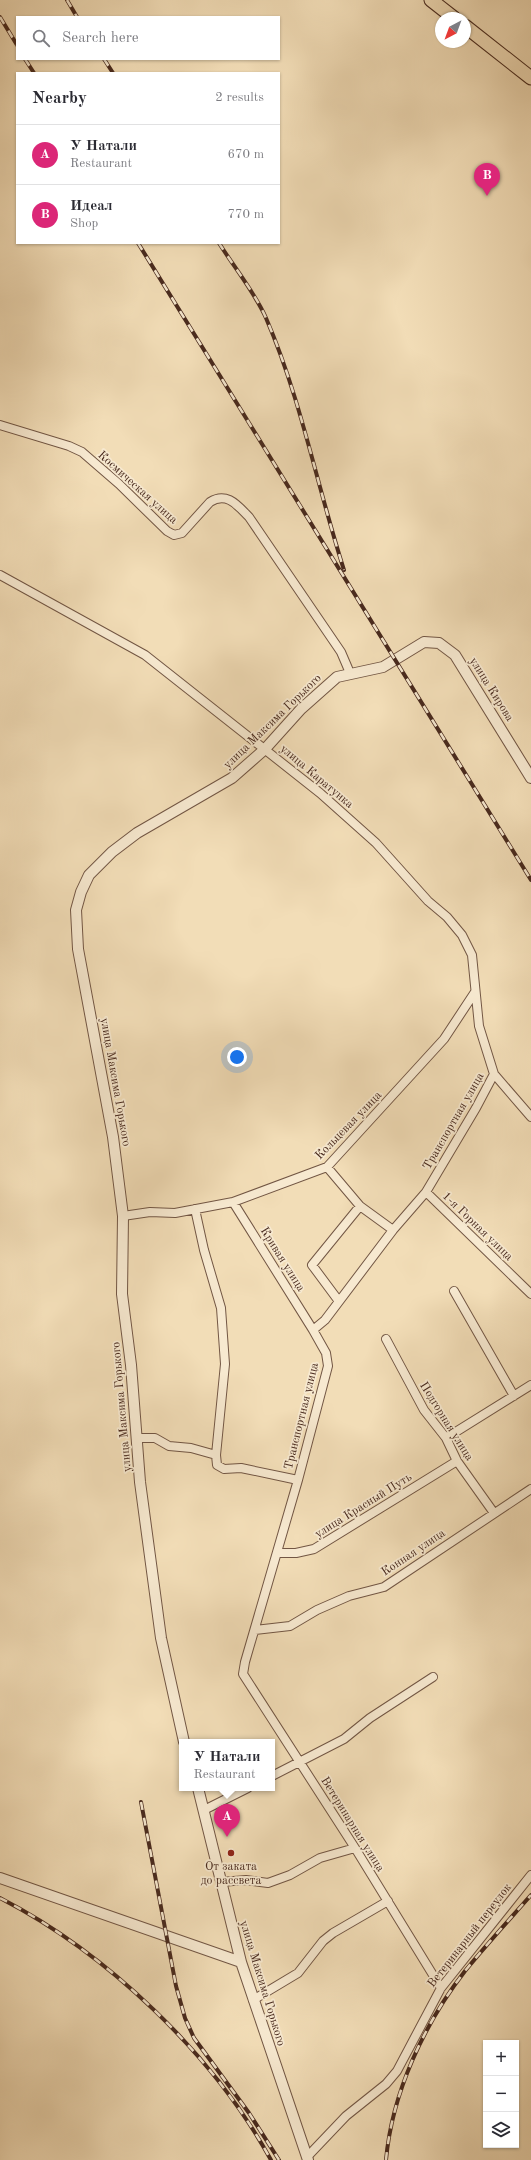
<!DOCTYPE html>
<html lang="en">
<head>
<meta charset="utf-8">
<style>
  :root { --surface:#fff; --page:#f7f7f7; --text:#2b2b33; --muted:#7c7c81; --line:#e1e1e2; --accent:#db2777 }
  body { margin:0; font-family:"Old Standard TT",serif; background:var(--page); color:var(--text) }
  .controls { position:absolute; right:12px; bottom:12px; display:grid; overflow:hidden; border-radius:0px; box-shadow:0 1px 3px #0004 }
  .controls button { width:36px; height:36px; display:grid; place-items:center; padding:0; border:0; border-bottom:1px solid var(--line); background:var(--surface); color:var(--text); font:20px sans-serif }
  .compass { position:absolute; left:435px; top:12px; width:36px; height:36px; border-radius:50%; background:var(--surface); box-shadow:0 1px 3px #0004; rotate:221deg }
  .you { position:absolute; left:237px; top:1057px; width:14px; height:14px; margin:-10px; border:3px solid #fff; border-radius:50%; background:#1a73e8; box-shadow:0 0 0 6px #1a73e833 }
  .badge { display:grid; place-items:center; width:26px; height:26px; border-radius:50%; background:var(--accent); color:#fff; font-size:13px; font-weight:700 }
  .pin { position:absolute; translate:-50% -33px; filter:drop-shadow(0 1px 2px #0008) }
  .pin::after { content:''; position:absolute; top:21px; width:14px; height:12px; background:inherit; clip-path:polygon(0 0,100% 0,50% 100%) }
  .popup { position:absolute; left:179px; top:1739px; width:96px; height:52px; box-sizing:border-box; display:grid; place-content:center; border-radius:0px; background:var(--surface); filter:drop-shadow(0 1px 3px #0005); font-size:13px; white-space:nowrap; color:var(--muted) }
  .popup b { font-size:15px; color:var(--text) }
  .popup::after { content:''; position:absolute; left:50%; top:100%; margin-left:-8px; border:8px solid transparent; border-top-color:var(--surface) }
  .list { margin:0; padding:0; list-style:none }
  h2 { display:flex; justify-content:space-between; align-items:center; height:52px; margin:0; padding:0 16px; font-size:17px }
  h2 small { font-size:13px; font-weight:400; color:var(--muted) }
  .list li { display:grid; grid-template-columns:26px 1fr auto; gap:12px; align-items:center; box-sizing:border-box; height:60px; padding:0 16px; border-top:1px solid var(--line) }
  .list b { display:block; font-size:15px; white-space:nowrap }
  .list p { margin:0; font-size:13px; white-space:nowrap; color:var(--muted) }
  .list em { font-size:13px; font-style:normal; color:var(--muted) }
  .icon { flex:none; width:22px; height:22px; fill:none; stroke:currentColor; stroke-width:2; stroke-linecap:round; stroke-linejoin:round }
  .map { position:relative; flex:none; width:531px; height:2160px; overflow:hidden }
  .search { position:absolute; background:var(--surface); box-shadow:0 1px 3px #0004; left:16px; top:16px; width:264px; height:44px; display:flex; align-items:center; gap:10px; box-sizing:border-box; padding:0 14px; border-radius:0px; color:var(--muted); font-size:15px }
  .panel { position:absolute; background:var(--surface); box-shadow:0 1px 3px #0004; left:16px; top:72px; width:264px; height:172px; border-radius:0px }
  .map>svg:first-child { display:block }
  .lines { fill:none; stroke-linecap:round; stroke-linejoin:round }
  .minor-casing { stroke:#725644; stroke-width:10 }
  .tertiary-casing { stroke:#725644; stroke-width:12 }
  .primary-casing { stroke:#48291d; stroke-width:15 }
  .minor { stroke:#f7e9d0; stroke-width:8 }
  .tertiary { stroke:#f7e9d0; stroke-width:10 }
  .primary { stroke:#f2ddb7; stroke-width:13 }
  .rail-casing { stroke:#48291d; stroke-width:4 }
  .rail { stroke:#f7e9d0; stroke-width:2.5; stroke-dasharray:8; stroke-linecap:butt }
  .poi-dot { fill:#8f2418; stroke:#f7e9d0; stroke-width:1.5 }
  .labels { text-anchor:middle; stroke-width:3.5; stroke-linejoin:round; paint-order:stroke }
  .street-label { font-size:12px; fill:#48291d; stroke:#f7e9d0 }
  .poi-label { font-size:12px; fill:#48291d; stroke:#f7e9d0 }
</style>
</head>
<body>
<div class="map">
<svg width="531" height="2160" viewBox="0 0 531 2160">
  <rect width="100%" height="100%" fill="#f2ddb7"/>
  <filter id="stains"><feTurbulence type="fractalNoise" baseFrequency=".005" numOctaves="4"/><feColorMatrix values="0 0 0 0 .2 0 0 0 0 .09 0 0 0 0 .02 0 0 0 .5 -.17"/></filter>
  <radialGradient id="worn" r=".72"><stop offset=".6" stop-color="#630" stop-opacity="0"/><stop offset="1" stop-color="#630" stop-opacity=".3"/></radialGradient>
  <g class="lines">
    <g class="minor-casing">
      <path id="minor" d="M 0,425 L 69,446 L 82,452 L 119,484 L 167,531 L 174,535 L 182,533 L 210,502 C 227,491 238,506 249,517 L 341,652 L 350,673
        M 0,575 L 145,655 L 320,793 L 376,843 L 428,901 L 447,917 L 462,935 L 472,955 L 479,1026 L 494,1074 L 531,1117
        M 327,1167 L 360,1206 L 393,1230
        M 426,1192 L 531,1294
        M 233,1202 L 313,1330
        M 195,1209 L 204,1250 L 221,1308 L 225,1364 L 216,1455
        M 123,1216 L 150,1212 L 175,1213 L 233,1202 L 327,1167 L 444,1039 L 475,992
        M 454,1291 L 514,1396
        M 338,1300 L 312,1265 L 360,1206
        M 386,1339 L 424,1410 L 446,1438 L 457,1461 L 494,1513
        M 137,1438 L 155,1438 L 169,1446 L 191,1448 L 216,1455 L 217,1465 L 224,1469 L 241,1468 L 298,1480
        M 446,1438 L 531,1385
        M 277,1553 L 296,1553 L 314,1549 L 457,1461
        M 255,1630 L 290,1626 L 317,1610 L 349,1596 L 384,1587 L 531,1489
        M 272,1776 L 344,1739 L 370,1718 L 433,1677
        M 204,1810 L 248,1788
        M 221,1882 L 246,1880 L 268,1883 L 290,1875 L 320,1858 L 355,1848
        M 441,1988 L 355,1848 L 243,1674 L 245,1662 L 298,1480 L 328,1366 L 326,1353 L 313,1330 L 325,1320 L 393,1230 L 426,1192 L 476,1108 L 494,1074
        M 253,2000 L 298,1973 L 323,1941 L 333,1933 L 388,1901
        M 307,2157 L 346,2116 L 386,2084 L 397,2071 L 441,1988 L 531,1875"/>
    </g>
    <g class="tertiary-casing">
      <path id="tertiary" d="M 184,1742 L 161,1638 L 140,1482 L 131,1365 L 122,1294 L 123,1216 L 113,1137 L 78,949 L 76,910 L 81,892 L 89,875 L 112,852 L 137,833 L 232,778 L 265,749 L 301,709 L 337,677 L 383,667 L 424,642 L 439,643 L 455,655 L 531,778
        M 198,1788 L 241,1962 L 308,2160
        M 0,1878 L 241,1962"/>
    </g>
    <g class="primary-casing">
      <path id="primary" d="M 431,0 L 454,18
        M 465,26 L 531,78"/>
    </g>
    <use href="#minor" class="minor"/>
    <use href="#tertiary" class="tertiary"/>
    <use href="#primary" class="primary"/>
    <g class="rail-casing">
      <path id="rail" d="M 67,0 L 77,17
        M 0,17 L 17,45
        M 25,59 L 34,73
        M 104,59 L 113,73
        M 138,243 L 531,880
        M 219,243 C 234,267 255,293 266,318 C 301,399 317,486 344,570
        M 141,1802 L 176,1986 L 185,2018 L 194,2038 L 249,2113 L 279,2160
        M 0,1898 C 107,1953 213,2054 271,2160
        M 386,2160 C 392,2093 424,2024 465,1971 C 486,1945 509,1920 531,1895"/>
    </g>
    <use href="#rail" class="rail"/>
  </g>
  <circle class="poi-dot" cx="231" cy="1853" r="4"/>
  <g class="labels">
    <g class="street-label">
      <text transform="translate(138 487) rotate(42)" y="4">Космическая улица</text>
      <text transform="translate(492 689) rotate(58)" y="4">улица Кирова</text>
      <text transform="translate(272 721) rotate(-44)" y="4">улица Максима Горького</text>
      <text transform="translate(317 776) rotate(40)" y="4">улица Каратунка</text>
      <text transform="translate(116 1082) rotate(80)" y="4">улица Максима Горького</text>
      <text transform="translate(453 1121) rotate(-60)" y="4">Транспортная улица</text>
      <text transform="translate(348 1125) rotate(-46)" y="4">Кольцевая улица</text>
      <text transform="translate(478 1226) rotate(44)" y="4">1-я Горная улица</text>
      <text transform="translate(283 1259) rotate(58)" y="4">Кривая улица</text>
      <text transform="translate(121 1407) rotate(-95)" y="4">улица Максима Горького</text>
      <text transform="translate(301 1416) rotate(-76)" y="4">Транспортная улица</text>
      <text transform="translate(447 1421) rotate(58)" y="4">Подгорная улица</text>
      <text transform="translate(363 1505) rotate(-32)" y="4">улица Красный Путь</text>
      <text transform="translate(413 1552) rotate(-34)" y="4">Конная улица</text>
      <text transform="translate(353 1824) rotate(58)" y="4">Ветеринарная улица</text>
      <text transform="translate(469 1935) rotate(-52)" y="4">Ветеринарный переулок</text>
      <text transform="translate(263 1983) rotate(73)" y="4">улица Максима Горького</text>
    </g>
    <g class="poi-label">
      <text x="231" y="1870">От заката<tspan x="231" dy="14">до рассвета</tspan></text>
    </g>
  </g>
  <rect width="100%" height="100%" filter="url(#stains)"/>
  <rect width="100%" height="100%" fill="url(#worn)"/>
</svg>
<div class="controls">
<button>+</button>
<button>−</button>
<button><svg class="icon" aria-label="layers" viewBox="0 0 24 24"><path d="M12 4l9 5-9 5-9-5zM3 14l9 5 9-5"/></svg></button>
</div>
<svg class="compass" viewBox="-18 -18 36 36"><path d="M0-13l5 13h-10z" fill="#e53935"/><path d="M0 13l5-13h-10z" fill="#7c7c81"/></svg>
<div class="you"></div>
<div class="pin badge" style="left:227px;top:1837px">A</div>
<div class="popup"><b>У Натали</b>Restaurant</div>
<div class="pin badge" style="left:487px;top:196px">B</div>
<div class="search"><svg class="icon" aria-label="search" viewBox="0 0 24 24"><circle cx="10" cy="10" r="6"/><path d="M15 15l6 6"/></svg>Search here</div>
<section class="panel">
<h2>Nearby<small>2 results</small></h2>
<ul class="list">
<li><span class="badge">A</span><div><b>У Натали</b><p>Restaurant</p></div><em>670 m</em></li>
<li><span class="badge">B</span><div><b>Идеал</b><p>Shop</p></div><em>770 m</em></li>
</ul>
</section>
</div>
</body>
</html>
